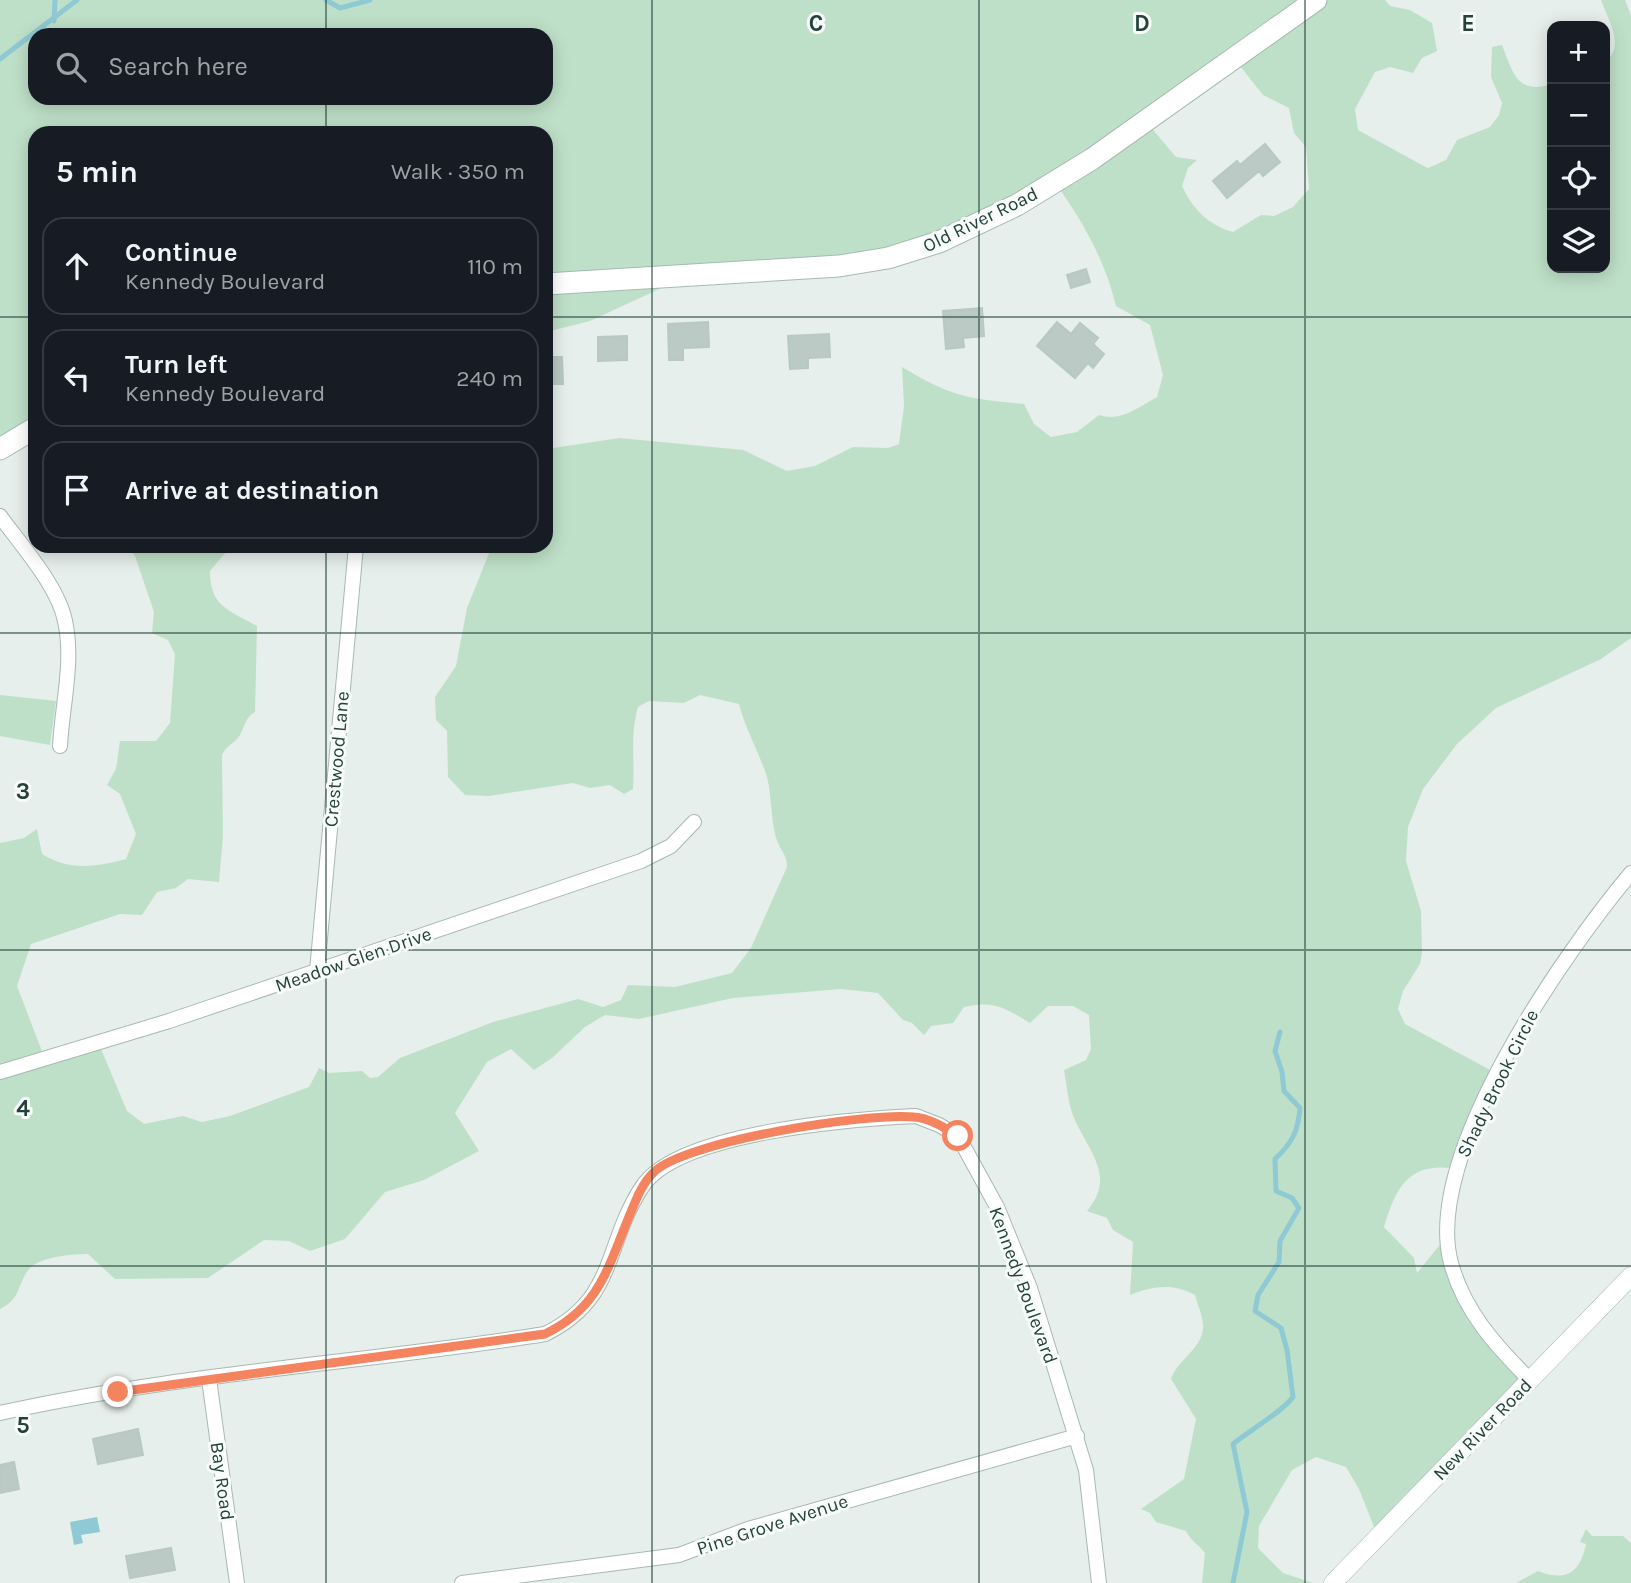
<!DOCTYPE html>
<html lang="en">
<head>
<meta charset="utf-8">
<style>
  :root { --surface:#171b24; --page:#20242c; --text:#f1f3f6; --muted:#9ea1a6; --line:#363941 }
  body { margin:0; font-family:Karla,sans-serif; background:var(--page); color:var(--text) }
  .controls { position:absolute; right:21px; top:21px; display:grid; overflow:hidden; border-radius:14px; box-shadow:0 4px 18px #0003 }
  .controls button { width:63px; height:63px; display:grid; place-items:center; padding:0; border:0; border-bottom:2px solid var(--line); background:var(--surface); color:var(--text); font:35px sans-serif }
  .stop { position:absolute; width:21px; height:21px; margin:-16px; border:5px solid #f4845f; border-radius:50%; background:#fff }
  .stop.end { background:#f4845f; border-color:#fff; box-shadow:0 2px 7px #0008 }
  .list { margin:0; padding:0; list-style:none }
  h2 { display:flex; justify-content:space-between; align-items:center; height:91px; margin:0; padding:0 28px; font-size:30px }
  h2 small { font-size:23px; font-weight:400; color:var(--muted) }
  .list li { display:grid; grid-template-columns:46px 1fr auto; gap:21px; align-items:center; box-sizing:border-box; height:98px; margin:0 14px 14px; padding:0 14px; border:2px solid var(--line); border-radius:21px }
  .list b { display:block; font-size:26px; white-space:nowrap }
  .list p { margin:0; font-size:23px; white-space:nowrap; color:var(--muted) }
  .list em { font-size:23px; font-style:normal; color:var(--muted) }
  .icon { flex:none; width:38px; height:38px; fill:none; stroke:currentColor; stroke-width:2; stroke-linecap:round; stroke-linejoin:round }
  .map { position:relative; flex:none; width:1631px; height:1583px; overflow:hidden }
  .search { position:absolute; background:var(--surface); box-shadow:0 4px 18px #0003; left:28px; top:28px; width:525px; height:77px; display:flex; align-items:center; gap:18px; box-sizing:border-box; padding:0 24px; border-radius:21px; color:var(--muted); font-size:26px }
  .panel { position:absolute; background:var(--surface); box-shadow:0 4px 18px #0003; left:28px; top:126px; width:525px; height:427px; border-radius:21px }
  .map>svg:first-child { display:block }
  .green { fill:#bfe0c8; fill-rule:evenodd }
  .water { fill:#8ec9d4 }
  .lines { fill:none; stroke-linecap:round; stroke-linejoin:round }
  .stream { stroke:#8ec9d4; stroke-width:5 }
  .building { fill:#bbcac4; stroke:#b8c9c2; stroke-width:2 }
  .minor-casing { stroke:#a8b8b2; stroke-width:16 }
  .tertiary-casing { stroke:#a8b8b2; stroke-width:19 }
  .secondary-casing { stroke:#a4bbb3; stroke-width:23 }
  .minor { stroke:#fff; stroke-width:14 }
  .tertiary { stroke:#fff; stroke-width:18 }
  .secondary { stroke:#fff; stroke-width:21 }
  .route { stroke:#f4845f; stroke-width:9 }
  .grid { fill:none; stroke:#24423a; stroke-width:2; stroke-opacity:0.55 }
  .labels { text-anchor:middle; stroke-width:6; stroke-linejoin:round; paint-order:stroke }
  .street-label { font-size:19px; fill:#24423a; stroke:#f7fbf9 }
  .grid-label { font-size:23px; text-anchor:middle; font-weight:bold; fill:#24423a; stroke:#f7fbf9; stroke-width:6; stroke-linejoin:round; paint-order:stroke }
</style>
</head>
<body>
<div class="map">
<svg width="1631" height="1583" viewBox="0 0 1631 1583">
  <rect width="100%" height="100%" fill="#e6efeb"/>
  <path class="green" d="M 0,0 L 1385,0 L 1390,6 L 1410,10 L 1432,23 L 1437,51 L 1422,58 L 1413,73 L 1390,67 L 1375,72 L 1355,109 L 1358,130 L 1422,165 L 1428,168 L 1446,160 L 1457,140 L 1490,127 L 1499,115 L 1502,103 L 1491,77 L 1492,47 L 1502,45 C 1513,73 1517,95 1552,84 L 1552,268 L 1605,268 L 1605,62 C 1626,46 1608,20 1601,0 L 1625,0 L 1631,16 L 1631,638 L 1601,659 L 1496,708 L 1457,744 L 1423,789 L 1408,827 L 1406,861 L 1421,911 L 1422,953 L 1420,964 L 1403,991 L 1398,1009 L 1405,1024 L 1492,1071 L 1451,1168 C 1407,1163 1395,1190 1384,1227 L 1414,1258 L 1417,1273 L 1447,1236 L 1462,1294 L 1530,1380 L 1376,1532 L 1359,1489 L 1346,1467 L 1316,1457 L 1292,1470 L 1259,1526 L 1258,1548 L 1283,1573 L 1313,1583 L 1202,1583 L 1205,1553 C 1198,1544 1191,1541 1186,1531 L 1156,1522 L 1150,1513 L 1141,1509 L 1184,1479 L 1196,1419 L 1171,1379 C 1178,1359 1201,1350 1203,1328 C 1204,1318 1197,1304 1195,1295 C 1172,1283 1153,1286 1130,1295 L 1133,1242 L 1113,1230 L 1107,1218 L 1087,1211 C 1116,1176 1090,1154 1074,1118 C 1068,1104 1067,1086 1064,1070 L 1086,1060 L 1091,1049 L 1089,1015 L 1073,1006 L 1048,1006 L 1030,1023 C 1005,1008 994,1000 964,1007 L 953,1023 L 931,1026 L 924,1035 L 912,1023 L 903,1020 L 878,993 L 841,989 L 733,998 L 639,1019 L 605,1015 L 585,1027 L 552,1058 L 534,1070 L 511,1049 L 487,1062 L 455,1113 L 479,1151 L 424,1180 L 385,1192 L 345,1239 L 310,1251 L 289,1241 L 264,1240 L 208,1278 L 115,1279 L 88,1254 C 72,1254 39,1257 29,1269 C 16,1286 22,1298 0,1309 L 0,843 L 24,838 L 37,829 L 42,854 C 69,871 96,867 126,859 L 136,834 L 120,794 L 107,785 L 116,769 L 120,741 L 156,741 L 170,723 L 175,654 L 168,640 L 152,633 L 154,612 L 135,556 L 126,546 L 231,546 L 210,571 C 210,607 229,610 257,626 L 255,712 C 244,718 245,729 238,738 C 232,745 226,746 222,755 L 223,836 L 219,882 L 188,879 L 176,888 L 157,892 L 142,915 L 120,914 L 31,944 L 17,986 L 43,1054 L 99,1044 L 127,1111 L 144,1124 L 183,1116 L 202,1122 L 230,1116 L 309,1087 L 319,1068 L 329,1073 L 362,1071 L 370,1078 L 378,1077 L 400,1058 L 493,1022 L 578,999 L 603,1007 L 621,1000 L 628,985 L 675,987 L 732,973 L 751,948 L 787,867 C 787,855 782,853 778,843 C 771,827 772,796 767,777 C 759,752 746,731 739,704 L 700,695 L 684,703 L 649,701 L 638,707 C 630,734 635,761 633,789 L 624,794 L 610,785 L 590,788 L 573,783 L 489,796 L 465,795 L 448,777 L 447,731 L 436,720 L 435,697 L 456,666 L 467,608 L 492,546 L 546,546 L 546,449 L 620,438 L 743,450 L 787,471 L 815,466 L 853,447 L 888,448 L 899,444 L 904,406 L 902,367 C 952,397 968,399 1024,404 L 1034,424 L 1051,437 L 1077,432 L 1099,415 C 1121,422 1137,408 1157,397 L 1163,375 L 1150,325 L 1116,306 C 1105,260 1083,222 1056,184 L 1018,205 L 840,265 L 546,282 L 546,133 L 35,133 L 35,424 L 0,445 ZM 35,35 L 546,35 L 546,98 L 35,98 ZM 1236,61 L 1263,95 L 1289,108 L 1294,133 L 1306,147 L 1309,189 L 1293,207 L 1274,216 L 1261,215 L 1233,232 C 1208,225 1193,209 1182,186 L 1188,168 L 1197,160 L 1176,157 L 1149,125 Z
    M 546,284 L 668,285 L 590,321 L 546,332 Z
    M 0,695 L 56,701 L 50,745 L 0,736 Z
    M 1586,1529 L 1592,1536 L 1623,1536 L 1631,1543 L 1631,1583 L 1516,1583 L 1538,1571 C 1566,1582 1580,1573 1586,1544 L 1580,1542 Z"/>
  <path class="water" d="M 97,1517 L 100,1532 L 81,1535 L 83,1543 L 74,1545 L 70,1522 Z"/>
  <g class="lines">
    <path class="stream" d="M 326,0 L 340,8 L 370,0
      M 54,21 L 55,0
      M 0,59 L 77,0
      M 1233,1583 L 1247,1512 L 1233,1444 C 1250,1430 1282,1412 1293,1397 L 1287,1350 L 1281,1328 L 1255,1311 L 1258,1295 L 1279,1262 L 1280,1241 L 1299,1208 L 1292,1198 L 1276,1191 L 1275,1159 C 1292,1143 1298,1132 1300,1108 L 1284,1091 L 1282,1072 L 1275,1051 L 1280,1032"/>
  </g>
  <path class="building" d="M 1265,144 L 1280,162 L 1263,176 L 1259,171 L 1227,198 L 1213,181 L 1237,161 L 1240,165 Z
    M 1086,269 L 1090,282 L 1071,288 L 1067,275 Z
    M 982,308 L 984,336 L 963,338 L 964,347 L 946,349 L 943,311 Z
    M 708,322 L 709,347 L 683,348 L 683,360 L 669,360 L 668,324 Z
    M 1057,322 L 1071,334 L 1080,323 L 1098,338 L 1093,344 L 1104,354 L 1093,368 L 1088,363 L 1075,378 L 1037,346 Z
    M 829,334 L 830,357 L 808,358 L 808,368 L 790,369 L 788,336 Z
    M 627,336 L 627,360 L 598,361 L 598,337 Z
    M 546,357 L 562,357 L 563,384 L 546,384 Z
    M 138,1429 L 143,1455 L 98,1464 L 93,1439 Z
    M 14,1462 L 19,1489 L 0,1493 L 0,1465 Z
    M 171,1548 L 175,1570 L 130,1578 L 126,1556 Z"/>
  <g class="lines">
    <g class="minor-casing">
      <path id="minor" d="M 0,516 C 21,545 58,586 65,621 C 74,661 62,706 60,746
        M 317,971 L 356,546
        M 0,1072 L 169,1021 L 641,861 L 671,846 L 694,822
        M 209,1379 L 237,1583
        M 1530,1380 C 1495,1345 1464,1311 1451,1263 C 1422,1156 1564,953 1631,873
        M 0,1413 C 179,1373 364,1363 545,1334 C 617,1299 604,1245 642,1187 C 677,1132 853,1119 916,1116 L 939,1125 L 958,1136 L 997,1207 L 1030,1288 L 1086,1470 L 1099,1583
        M 462,1583 L 679,1555 L 748,1529 L 1077,1436"/>
    </g>
    <g class="tertiary-casing">
      <path id="tertiary" d="M 1333,1583 L 1631,1276"/>
    </g>
    <g class="secondary-casing">
      <path id="secondary" d="M 546,284 L 839,266 L 888,258 L 939,242 L 1017,205 L 1092,159 L 1316,0
        M 0,449 L 35,428"/>
    </g>
    <use href="#minor" class="minor"/>
    <use href="#tertiary" class="tertiary"/>
    <use href="#secondary" class="secondary"/>
  </g>
  <g class="lines">
    <path class="route" d="M 118,1392 L 545,1334 C 601,1307 608,1266 631,1212 C 637,1197 643,1182 655,1171 C 688,1141 868,1112 914,1117 C 930,1118 945,1128 958,1136"/>
  </g>
  <path class="grid" d="M 326,0 L 326,35M 652,0 L 652,1583M 979,0 L 979,1583M 1305,0 L 1305,1583M 326,98 L 326,133M 0,317 L 35,317M 546,317 L 1631,317M 326,546 L 326,1583M 0,633 L 1631,633M 0,950 L 1631,950M 0,1266 L 1631,1266"/>
  <g class="labels">
    <g class="street-label">
      <text transform="translate(980 219) rotate(-26)" y="7">Old River Road</text>
      <text transform="translate(336 759) rotate(-85)" y="7">Crestwood Lane</text>
      <text transform="translate(353 959) rotate(-19)" y="7">Meadow Glen Drive</text>
      <text transform="translate(1497 1083) rotate(-64)" y="7">Shady Brook Circle</text>
      <text transform="translate(1024 1285) rotate(70)" y="7">Kennedy Boulevard</text>
      <text transform="translate(1482 1429) rotate(-46)" y="7">New River Road</text>
      <text transform="translate(223 1481) rotate(82)" y="7">Bay Road</text>
      <text transform="translate(772 1524) rotate(-18)" y="7">Pine Grove Avenue</text>
    </g>
  </g>
  <g class="grid-label">
    <text x="816" y="31">C</text>
    <text x="1142" y="31">D</text>
    <text x="1468" y="31">E</text>
    <text x="23" y="799">3</text>
    <text x="23" y="1116">4</text>
    <text x="23" y="1433">5</text>
  </g>
</svg>
<div class="controls">
<button>+</button>
<button>−</button>
<button><svg class="icon" aria-label="locate" viewBox="0 0 24 24"><circle cx="12" cy="12" r="6"/><path d="M12 2v4M12 18v4M2 12h4M18 12h4"/></svg></button>
<button><svg class="icon" aria-label="layers" viewBox="0 0 24 24"><path d="M12 4l9 5-9 5-9-5zM3 14l9 5 9-5"/></svg></button>
</div>
<div class="stop" style="left:958px;top:1136px"></div>
<div class="stop end" style="left:118px;top:1392px"></div>
<div class="search"><svg class="icon" aria-label="search" viewBox="0 0 24 24"><circle cx="10" cy="10" r="6"/><path d="M15 15l6 6"/></svg>Search here</div>
<section class="panel">
<h2>5 min<small>Walk · 350 m</small></h2>
<ul class="list">
<li><svg class="icon" aria-label="ahead" viewBox="0 0 24 24"><path d="M12 20V5M6 11l6-6 6 6"/></svg><div><b>Continue</b><p>Kennedy Boulevard</p></div><em>110 m</em></li>
<li><svg class="icon" aria-label="left" viewBox="0 0 24 24"><path d="M17 20v-9H6M10 6l-5 5 5 5"/></svg><div><b>Turn left</b><p>Kennedy Boulevard</p></div><em>240 m</em></li>
<li><svg class="icon" aria-label="arrive" viewBox="0 0 24 24"><path d="M6 21V4h12l-3 4 3 4H6"/></svg><div><b>Arrive at destination</b></div></li>
</ul>
</section>
</div>
</body>
</html>
